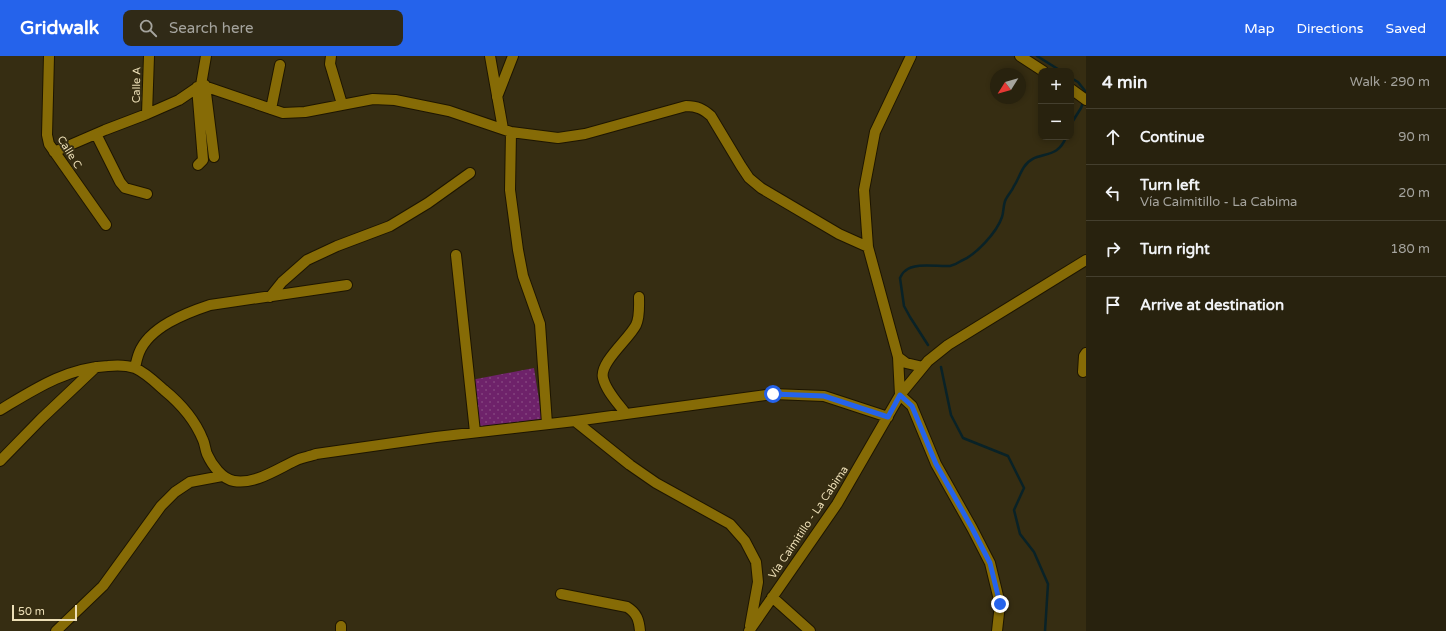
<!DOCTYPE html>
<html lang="en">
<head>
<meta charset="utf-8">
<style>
  :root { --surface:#28220e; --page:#302a17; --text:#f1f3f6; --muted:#a5a49e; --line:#443f2e; --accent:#2563eb }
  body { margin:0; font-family:"Varela Round",sans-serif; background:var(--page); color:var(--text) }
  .controls { position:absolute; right:12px; top:12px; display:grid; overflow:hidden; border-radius:8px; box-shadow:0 2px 6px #0003 }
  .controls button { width:36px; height:36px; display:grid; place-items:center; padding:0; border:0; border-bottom:1px solid var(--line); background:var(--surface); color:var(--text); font:20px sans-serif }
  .compass { position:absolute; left:990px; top:12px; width:36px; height:36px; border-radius:50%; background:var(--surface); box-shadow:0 2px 6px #0003; rotate:233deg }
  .scale { position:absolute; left:12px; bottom:10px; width:65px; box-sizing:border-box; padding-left:4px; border:2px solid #eddfb7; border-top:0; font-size:11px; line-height:14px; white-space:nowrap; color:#eddfb7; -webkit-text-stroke:3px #362d12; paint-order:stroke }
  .stop { position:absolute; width:12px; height:12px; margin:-9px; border:3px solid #2563eb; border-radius:50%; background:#fff }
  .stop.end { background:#2563eb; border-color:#fff; box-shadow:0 1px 4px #0008 }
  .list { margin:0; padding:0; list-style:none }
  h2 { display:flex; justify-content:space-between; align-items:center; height:52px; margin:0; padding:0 16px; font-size:17px }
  h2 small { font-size:13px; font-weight:400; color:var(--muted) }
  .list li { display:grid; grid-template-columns:26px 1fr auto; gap:12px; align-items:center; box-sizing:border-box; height:56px; padding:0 16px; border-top:1px solid var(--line) }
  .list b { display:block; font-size:15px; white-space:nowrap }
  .list p { margin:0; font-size:13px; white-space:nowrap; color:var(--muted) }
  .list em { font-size:13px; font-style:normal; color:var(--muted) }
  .icon { flex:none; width:22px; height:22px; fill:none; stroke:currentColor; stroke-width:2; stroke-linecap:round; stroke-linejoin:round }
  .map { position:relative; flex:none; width:1086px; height:575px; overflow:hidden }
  header { display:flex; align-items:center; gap:24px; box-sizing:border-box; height:56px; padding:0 20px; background:var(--accent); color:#fff }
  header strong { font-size:19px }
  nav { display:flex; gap:22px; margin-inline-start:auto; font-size:14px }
  .search { width:280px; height:36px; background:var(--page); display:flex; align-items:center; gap:10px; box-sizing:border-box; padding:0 14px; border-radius:8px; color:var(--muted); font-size:15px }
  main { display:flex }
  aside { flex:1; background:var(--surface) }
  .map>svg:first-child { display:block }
  .grass { fill:url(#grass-dots) }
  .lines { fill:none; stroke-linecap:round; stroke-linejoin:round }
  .stream { stroke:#092227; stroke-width:2.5 }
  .minor-casing { stroke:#1d1500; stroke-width:12 }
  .minor { stroke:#866b06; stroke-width:10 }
  .route { stroke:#2563eb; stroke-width:5 }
  .labels { text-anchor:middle; stroke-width:4; stroke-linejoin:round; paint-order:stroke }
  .street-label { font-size:11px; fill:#eddfb7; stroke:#362d12 }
</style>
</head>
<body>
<header>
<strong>Gridwalk</strong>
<div class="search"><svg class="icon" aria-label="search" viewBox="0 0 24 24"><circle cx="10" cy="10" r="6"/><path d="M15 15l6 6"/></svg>Search here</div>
<nav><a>Map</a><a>Directions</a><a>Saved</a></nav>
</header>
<main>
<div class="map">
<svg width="1086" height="575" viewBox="0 0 1086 575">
  <defs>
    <pattern id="grass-dots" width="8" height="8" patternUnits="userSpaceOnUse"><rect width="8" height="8" fill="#6e226a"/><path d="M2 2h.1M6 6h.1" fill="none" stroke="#83427d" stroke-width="1.8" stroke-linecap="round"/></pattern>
  </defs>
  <rect width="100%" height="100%" fill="#362d12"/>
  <path class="grass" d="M 534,312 L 542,363 L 477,371 L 471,324 Z"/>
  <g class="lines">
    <path class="stream" d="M 1037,0 L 1061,15
      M 1071,22 L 1078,26 L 1086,36
      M 1071,68 L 1081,52 L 1083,47
      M 928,289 L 910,261 L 904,250 L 900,222 C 901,220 903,216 905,215 C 915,206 938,211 950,210 C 954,209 958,207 961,205 C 976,199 997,176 1002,161 C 1004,155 1003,148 1006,143 C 1008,139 1012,135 1014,130 C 1018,124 1020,117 1024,111 C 1035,93 1057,106 1066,81
      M 941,311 L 951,359 L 963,382 L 1008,400 L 1024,432 L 1014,454 L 1020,478 L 1034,496 L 1048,528 L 1045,575"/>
    <g class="minor-casing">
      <path id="minor" d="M 49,0 L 47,79 L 49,88 L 106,169
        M 331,0 L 330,8 L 342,48
        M 490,0 L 503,73
        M 911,0 L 875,76 L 864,134 L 868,191 L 898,301 L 900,339 L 912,350 L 936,408 L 972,472 L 990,507 L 1000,548 L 997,575
        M 1020,0 L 1043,15
        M 201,29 L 206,0
        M 205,29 L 214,101
        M 197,31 L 203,104 L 198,109
        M 1071,33 L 1086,44
        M 497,41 L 513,0
        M 271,53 L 280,9
        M 147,58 L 149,0
        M 511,76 L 510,134 L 518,194 L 523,220 L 540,268 L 547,368
        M 96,78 L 120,126 L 125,132 L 147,138
        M 54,96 L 105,74 L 147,58 L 179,44 L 201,29 L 283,57 L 305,56 L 373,43 L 395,44 L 449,55 L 511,76 L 558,82 L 585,78 L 686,50 C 697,50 703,53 711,60 L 741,110 L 749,122 L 761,132 L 839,178 L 868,191
        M 456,199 L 475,376
        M 270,241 L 282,226 L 307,204 L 337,190 L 390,170 L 428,147 L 470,117
        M 898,301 L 906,307 L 923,311
        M 135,312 C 136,307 137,302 139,297 C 149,271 186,257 210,249 L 347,229
        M 1083,316 L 1084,300 L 1086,297
        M 0,354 C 35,333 66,312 108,310 C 117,309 126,309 135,312 C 146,317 155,326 164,334 C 180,347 195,364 203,384 C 205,388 205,393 207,398 C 212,409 222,423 234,425 C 256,429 280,411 299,403 C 305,401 311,400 316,398 L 436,381 L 575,365 L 773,338 L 824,340 L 888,361
        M 626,358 C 618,347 606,335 603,322 C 599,307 629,283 636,269 C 640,261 639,250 639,241
        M 575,365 L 630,409 L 656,427 L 730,468 L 745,485 L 756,506 L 758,526 L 750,570
        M 0,405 L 41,363 L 96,311
        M 561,538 L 627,551 C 637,557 639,564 640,575
        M 772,541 L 810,575
        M 56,575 L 103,530 L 161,450 L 175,436 L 190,426 L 222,420
        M 341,575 L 341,570
        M 749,575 L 837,448 L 900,339 L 928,305 L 948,289 L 1086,204"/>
    </g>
    <use href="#minor" class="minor"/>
  </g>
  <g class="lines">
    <path class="route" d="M 773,338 L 824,340 L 888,361 L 900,339 L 912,350 L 936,408 L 972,472 L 990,507 L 1000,548"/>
  </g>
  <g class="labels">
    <g class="street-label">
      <text transform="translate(136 29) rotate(-89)" y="4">Calle A</text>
      <text transform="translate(70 96) rotate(58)" y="4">Calle C</text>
      <text transform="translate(808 466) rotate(-56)" y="4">Vía Caimitillo - La Cabima</text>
    </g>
  </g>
</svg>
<div class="controls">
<button>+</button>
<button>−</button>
</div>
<svg class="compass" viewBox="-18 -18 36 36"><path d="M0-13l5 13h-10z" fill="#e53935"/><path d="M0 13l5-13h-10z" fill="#a5a49e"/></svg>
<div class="scale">50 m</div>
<div class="stop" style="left:773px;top:338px"></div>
<div class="stop end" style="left:1000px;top:548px"></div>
</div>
<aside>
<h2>4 min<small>Walk · 290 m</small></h2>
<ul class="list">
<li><svg class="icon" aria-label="ahead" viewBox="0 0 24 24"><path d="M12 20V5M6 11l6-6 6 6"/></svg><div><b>Continue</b></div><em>90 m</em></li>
<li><svg class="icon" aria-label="left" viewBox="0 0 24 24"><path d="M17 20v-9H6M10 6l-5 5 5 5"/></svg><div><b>Turn left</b><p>Vía Caimitillo - La Cabima</p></div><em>20 m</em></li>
<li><svg class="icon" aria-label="right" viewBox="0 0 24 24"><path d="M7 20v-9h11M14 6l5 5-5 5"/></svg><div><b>Turn right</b></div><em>180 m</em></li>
<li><svg class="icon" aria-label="arrive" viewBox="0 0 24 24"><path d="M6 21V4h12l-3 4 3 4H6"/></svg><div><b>Arrive at destination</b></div></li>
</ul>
</aside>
</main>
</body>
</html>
